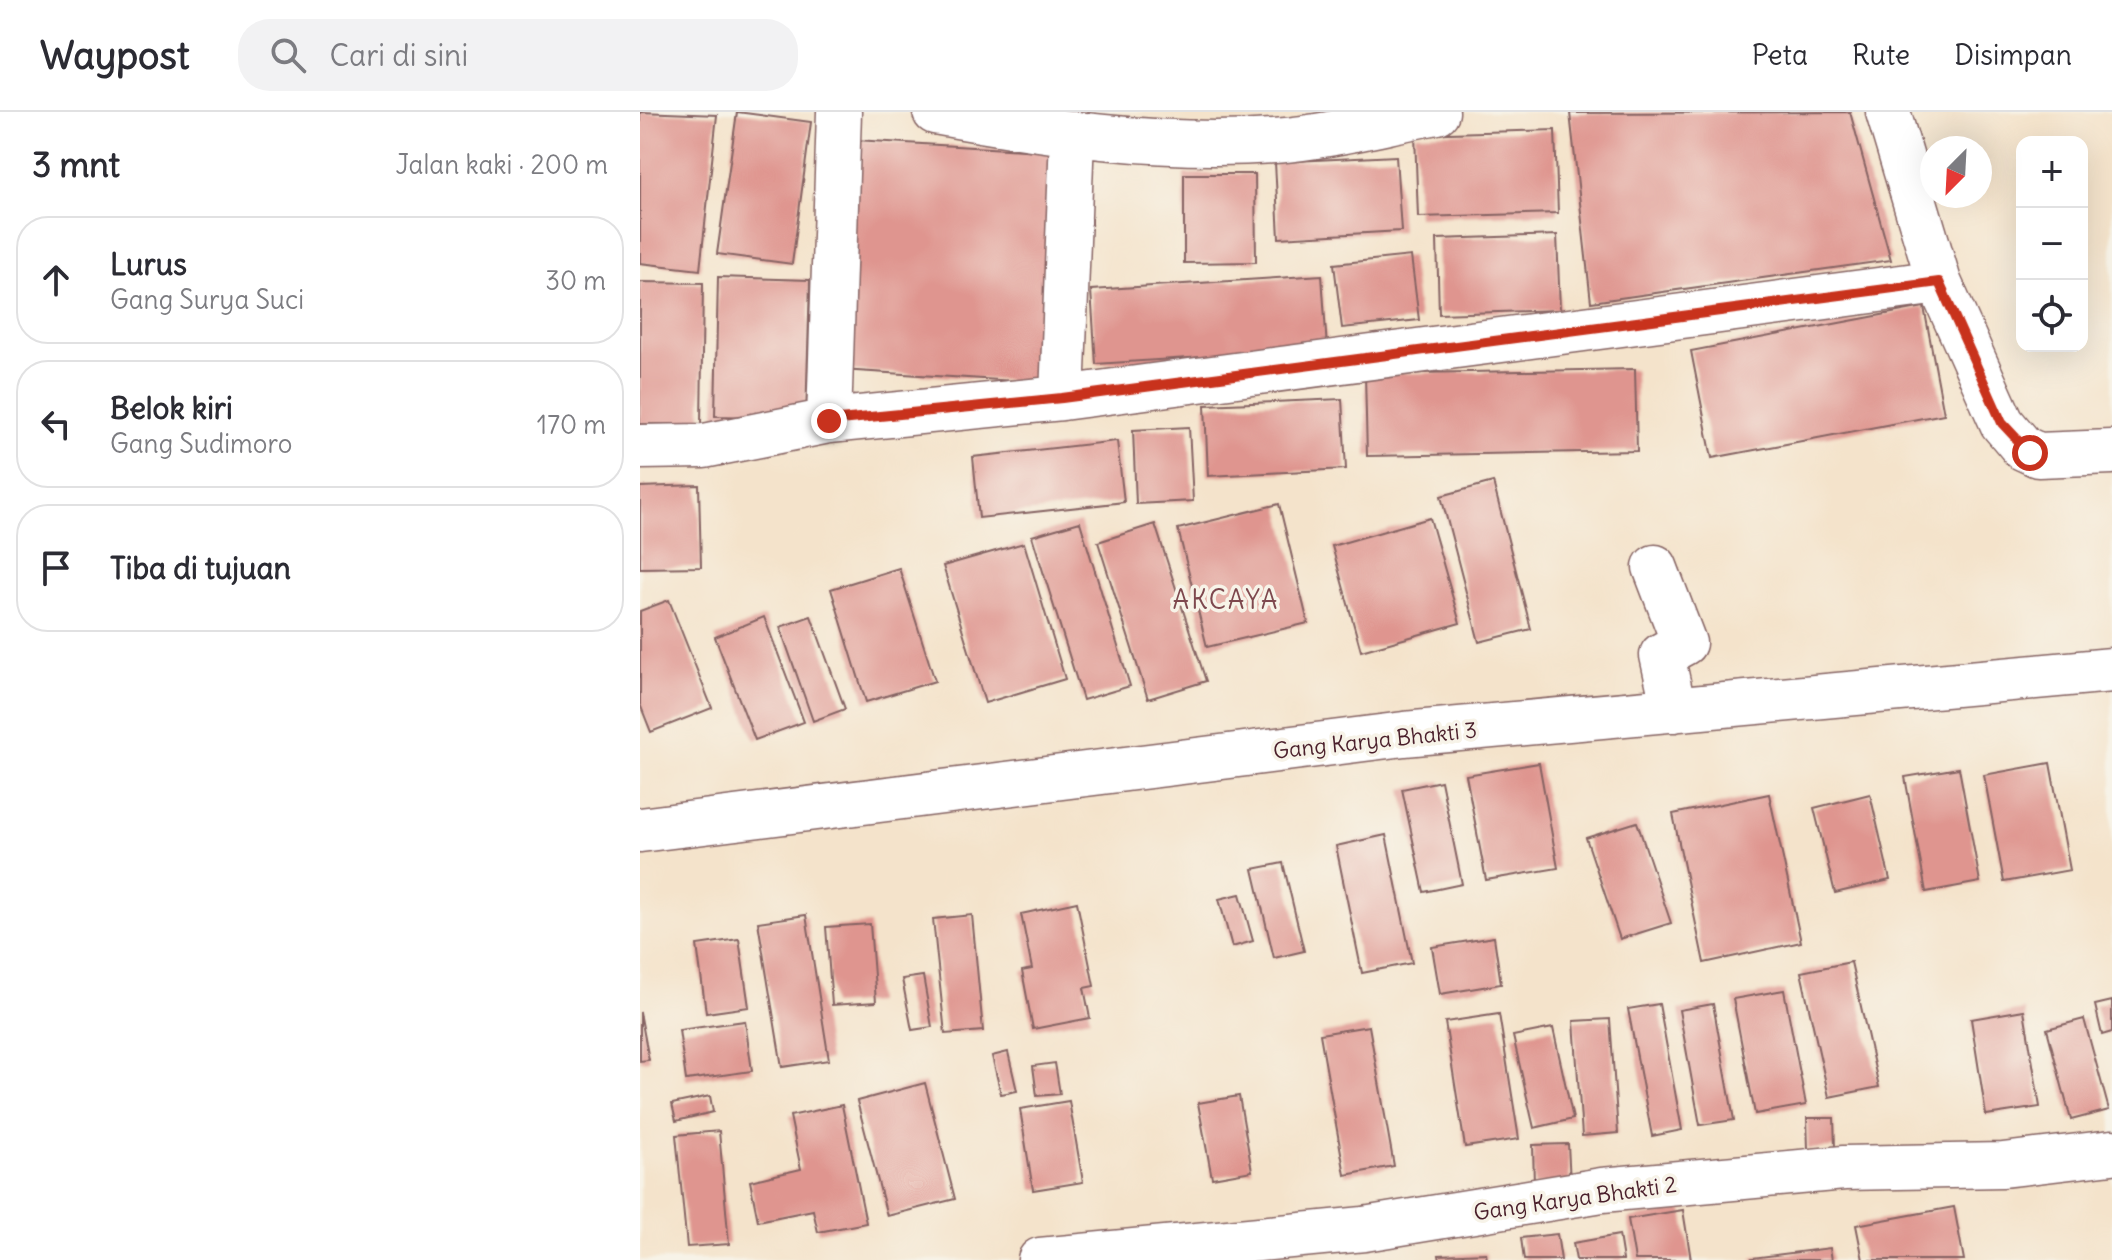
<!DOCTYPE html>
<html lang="id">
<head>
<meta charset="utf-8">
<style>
  :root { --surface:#fff; --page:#f2f2f3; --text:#2b2b33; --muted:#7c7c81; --line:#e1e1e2 }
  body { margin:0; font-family:Delius,sans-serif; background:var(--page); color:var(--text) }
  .controls { position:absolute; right:24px; top:24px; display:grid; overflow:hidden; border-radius:16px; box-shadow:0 8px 32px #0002 }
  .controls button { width:72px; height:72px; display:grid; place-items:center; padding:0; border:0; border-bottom:2px solid var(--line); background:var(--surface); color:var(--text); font:40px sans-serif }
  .compass { position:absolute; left:1280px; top:24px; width:72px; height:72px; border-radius:50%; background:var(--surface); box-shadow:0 8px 32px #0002; rotate:204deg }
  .stop { position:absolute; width:24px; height:24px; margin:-18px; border:6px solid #c8321e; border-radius:50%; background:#fff }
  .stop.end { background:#c8321e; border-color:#fff; box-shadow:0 2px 8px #0008 }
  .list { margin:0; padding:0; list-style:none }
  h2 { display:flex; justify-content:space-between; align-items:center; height:104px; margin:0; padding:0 32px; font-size:34px }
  h2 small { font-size:26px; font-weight:400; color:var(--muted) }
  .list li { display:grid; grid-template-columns:52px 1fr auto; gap:24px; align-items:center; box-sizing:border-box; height:128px; margin:0 16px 16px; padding:0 16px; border:2px solid var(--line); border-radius:32px }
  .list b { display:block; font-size:30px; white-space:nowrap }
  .list p { margin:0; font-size:26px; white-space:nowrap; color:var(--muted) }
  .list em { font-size:26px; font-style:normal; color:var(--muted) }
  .icon { flex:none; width:44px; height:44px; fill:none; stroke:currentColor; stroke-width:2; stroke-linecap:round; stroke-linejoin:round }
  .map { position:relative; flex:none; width:1472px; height:1148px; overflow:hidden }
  header { display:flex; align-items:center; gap:48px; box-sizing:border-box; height:112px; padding:0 40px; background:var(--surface); border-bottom:2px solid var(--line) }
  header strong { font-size:38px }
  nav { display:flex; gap:44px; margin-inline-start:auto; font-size:28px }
  .search { width:560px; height:72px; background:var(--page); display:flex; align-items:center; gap:20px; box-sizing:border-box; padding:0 28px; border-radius:32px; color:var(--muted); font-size:30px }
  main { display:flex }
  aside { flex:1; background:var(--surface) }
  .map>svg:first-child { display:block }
  .building { fill:#df958f }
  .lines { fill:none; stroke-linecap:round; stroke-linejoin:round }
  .street-casing { stroke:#866463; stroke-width:47 }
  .street { stroke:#fff; stroke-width:44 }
  .route { stroke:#c8321e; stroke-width:10 }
  .labels { text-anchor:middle; stroke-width:7; stroke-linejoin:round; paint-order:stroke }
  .street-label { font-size:22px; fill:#4a1f2b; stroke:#f7f3e8 }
  .quarter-label { font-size:26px; letter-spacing:2px; fill:#7e484e; stroke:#f7f3e8 }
</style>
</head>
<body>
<header>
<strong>Waypost</strong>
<div class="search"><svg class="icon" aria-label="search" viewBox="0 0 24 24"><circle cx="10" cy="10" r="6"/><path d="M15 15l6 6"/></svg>Cari di sini</div>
<nav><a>Peta</a><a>Rute</a><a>Disimpan</a></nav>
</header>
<main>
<aside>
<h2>3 mnt<small>Jalan kaki · 200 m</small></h2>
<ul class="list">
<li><svg class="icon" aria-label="ahead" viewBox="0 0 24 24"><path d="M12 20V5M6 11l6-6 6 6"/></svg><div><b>Lurus</b><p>Gang Surya Suci</p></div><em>30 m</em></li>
<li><svg class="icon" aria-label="left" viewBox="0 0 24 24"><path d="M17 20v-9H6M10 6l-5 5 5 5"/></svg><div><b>Belok kiri</b><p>Gang Sudimoro</p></div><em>170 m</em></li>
<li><svg class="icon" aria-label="arrive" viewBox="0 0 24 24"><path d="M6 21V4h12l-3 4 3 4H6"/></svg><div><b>Tiba di tujuan</b></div></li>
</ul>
</aside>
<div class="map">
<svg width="1472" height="1148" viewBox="0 0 1472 1148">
  <rect width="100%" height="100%" fill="#f7f3e8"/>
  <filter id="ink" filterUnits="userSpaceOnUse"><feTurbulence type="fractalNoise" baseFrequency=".0125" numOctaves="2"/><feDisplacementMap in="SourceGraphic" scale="16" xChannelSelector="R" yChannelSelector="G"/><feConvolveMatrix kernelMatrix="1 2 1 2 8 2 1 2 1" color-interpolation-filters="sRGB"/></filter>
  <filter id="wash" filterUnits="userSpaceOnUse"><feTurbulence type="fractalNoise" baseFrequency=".006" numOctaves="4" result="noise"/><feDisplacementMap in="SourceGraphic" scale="32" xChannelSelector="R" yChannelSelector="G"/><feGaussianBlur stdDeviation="1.8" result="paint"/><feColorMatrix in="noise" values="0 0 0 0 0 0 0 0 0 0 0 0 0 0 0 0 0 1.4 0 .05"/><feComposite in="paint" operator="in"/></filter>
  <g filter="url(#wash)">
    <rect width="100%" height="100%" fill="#f4e3cb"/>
    <g id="blocks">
      <path class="building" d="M 0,0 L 77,3 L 60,158 L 0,151 Z
        M 97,0 L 171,10 L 152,152 L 77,142 Z
        M 1210,0 L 1251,148 L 951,190 L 930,1 Z
        M 915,18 L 918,101 L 778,105 L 775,22 Z
        M 215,28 L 418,40 L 406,271 L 201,258 Z
        M 756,44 L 761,119 L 639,126 L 635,50 Z
        M 544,62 L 615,62 L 616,150 L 544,151 Z
        M 917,123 L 920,198 L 799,202 L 797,127 Z
        M 771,144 L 779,208 L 702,216 L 694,152 Z
        M 682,163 L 687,237 L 456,252 L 451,178 Z
        M 78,165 L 170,168 L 166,306 L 75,304 Z
        M 0,170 L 63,171 L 61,313 L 0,312 Z
        M 1284,195 L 1304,302 L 1072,346 L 1051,239 Z
        M 995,257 L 997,339 L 727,344 L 725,262 Z
        M 702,287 L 706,357 L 568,364 L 565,293 Z
        M 549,315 L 553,389 L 496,392 L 493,318 Z
        M 477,329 L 484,390 L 339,406 L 333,345 Z
        M 853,370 L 891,517 L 839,530 L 801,384 Z
        M 59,373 L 61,455 L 0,456 L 0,375 Z
        M 639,392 L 668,511 L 567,535 L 538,417 Z
        M 790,406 L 820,511 L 721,539 L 692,434 Z
        M 440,410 L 490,574 L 443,588 L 392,424 Z
        M 515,412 L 566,569 L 508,587 L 458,430 Z
        M 384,431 L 425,567 L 345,591 L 303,454 Z
        M 259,456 L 295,569 L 226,590 L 191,477 Z
        M 29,488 L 72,596 L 11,620 L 0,592 L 0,499 Z
        M 171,504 L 205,597 L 173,609 L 140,515 Z
        M 124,505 L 164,610 L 115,628 L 75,525 Z
        M 899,651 L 918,756 L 846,768 L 826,663 Z
        M 1410,651 L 1430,758 L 1364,770 L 1344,663 Z
        M 1319,656 L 1340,770 L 1286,780 L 1265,665 Z
        M 801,669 L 822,772 L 784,780 L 762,677 Z
        M 1129,682 L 1161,830 L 1064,851 L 1033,702 Z
        M 1230,682 L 1250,768 L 1195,781 L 1174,696 Z
        M 997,710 L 1031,811 L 980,827 L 946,726 Z
        M 746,723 L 772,851 L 722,861 L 696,734 Z
        M 643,751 L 664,839 L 634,846 L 613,757 Z
        M 600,782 L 613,829 L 592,835 L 579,787 Z
        M 437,790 L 454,874 L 444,876 L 450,906 L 393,917 L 382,859 L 392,857 L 381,802 Z
        M 166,803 L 189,948 L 142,955 L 118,810 Z
        M 332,803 L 343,919 L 305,922 L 293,807 Z
        M 230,812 L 236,890 L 192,893 L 186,815 Z
        M 854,825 L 861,872 L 800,882 L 792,835 Z
        M 99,827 L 109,895 L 66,901 L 57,833 Z
        M 1211,850 L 1239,975 L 1189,985 L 1161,860 Z
        M 283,864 L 292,915 L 272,918 L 262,867 Z
        M 1144,878 L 1166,993 L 1115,1002 L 1093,887 Z
        M 1472,889 L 1472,920 L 1462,923 L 1455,893 Z
        M 1019,892 L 1042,1018 L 1012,1024 L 988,897 Z
        M 1073,892 L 1094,1008 L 1060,1013 L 1039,898 Z
        M 1384,898 L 1400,995 L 1346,1003 L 1331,907 Z
        M 0,900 L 9,948 L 0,949 Z
        M 859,902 L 879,1027 L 825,1035 L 805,910 Z
        M 970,907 L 978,1021 L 942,1024 L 934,909 Z
        M 1444,907 L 1469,998 L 1431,1008 L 1407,917 Z
        M 105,909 L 112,959 L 46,968 L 39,918 Z
        M 729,914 L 754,1054 L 705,1063 L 680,922 Z
        M 913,916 L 933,1007 L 894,1016 L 873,924 Z
        M 368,940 L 377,979 L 361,982 L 352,944 Z
        M 415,951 L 420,982 L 397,984 L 393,954 Z
        M 285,971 L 315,1087 L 247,1104 L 217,989 Z
        M 70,984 L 73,1000 L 36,1009 L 32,992 Z
        M 599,984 L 612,1059 L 572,1066 L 558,991 Z
        M 429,989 L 443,1070 L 393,1078 L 380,997 Z
        M 202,993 L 226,1111 L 178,1120 L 173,1098 L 118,1109 L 110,1069 L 161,1057 L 150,1004 Z
        M 1167,1006 L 1194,1006 L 1195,1036 L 1168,1037 Z
        M 79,1019 L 89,1132 L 47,1135 L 36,1023 Z
        M 928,1032 L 930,1071 L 894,1073 L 893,1033 Z
        M 1314,1095 L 1324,1148 L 1223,1148 L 1216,1113 Z
        M 1043,1098 L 1051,1148 L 995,1148 L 988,1107 Z
        M 917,1122 L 921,1148 L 884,1148 L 881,1126 Z
        M 979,1123 L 983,1148 L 936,1148 L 933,1131 Z
        M 1190,1136 L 1192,1148 L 1113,1148 L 1112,1146 Z
        M 846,1141 L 847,1148 L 800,1148 L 799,1143 Z"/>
    </g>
  </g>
  <g filter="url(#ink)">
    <use href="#blocks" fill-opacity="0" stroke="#866463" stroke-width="2"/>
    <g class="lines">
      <g class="street-casing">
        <path id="street" d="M 295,0 C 406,20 520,37 634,29 C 688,25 743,10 797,0
          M 1248,0 L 1299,170 L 1362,311 L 1383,336 L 1398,343 L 1472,340
          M 422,286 L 432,24
          M 189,309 L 199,0
          M 0,335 L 64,334 L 189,309 L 422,286 L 1299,170
          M 1015,455 L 1044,531 L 1022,543 L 1034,598
          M 0,718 L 764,622 L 1472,558
          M 400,1148 L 724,1117 L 962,1078 L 1204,1056 L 1363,1053 L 1472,1040"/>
      </g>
      <use href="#street" class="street"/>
    </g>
  </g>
  <g class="lines" filter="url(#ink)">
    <path class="route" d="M 189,309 L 422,286 L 1299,170 L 1362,311 L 1390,341"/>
  </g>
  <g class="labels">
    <g class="street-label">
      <text transform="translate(735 628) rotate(-6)" y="8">Gang Karya Bhakti 3</text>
      <text transform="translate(935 1086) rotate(-8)" y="8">Gang Karya Bhakti 2</text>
    </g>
    <g class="quarter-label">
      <text x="586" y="497">AKCAYA</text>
    </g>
  </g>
</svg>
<div class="controls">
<button>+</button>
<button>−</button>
<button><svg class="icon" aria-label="locate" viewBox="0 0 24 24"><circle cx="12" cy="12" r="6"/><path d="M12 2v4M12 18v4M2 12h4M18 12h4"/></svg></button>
</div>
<svg class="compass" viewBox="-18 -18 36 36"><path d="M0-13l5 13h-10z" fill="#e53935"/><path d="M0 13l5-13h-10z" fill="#7c7c81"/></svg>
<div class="stop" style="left:1390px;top:341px"></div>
<div class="stop end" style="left:189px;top:309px"></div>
</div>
</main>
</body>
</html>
